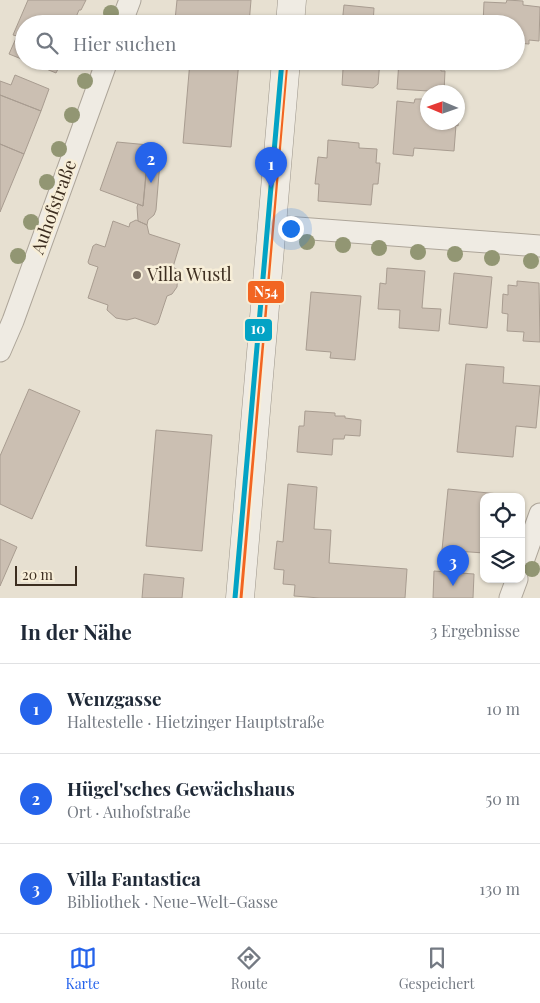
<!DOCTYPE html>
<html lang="de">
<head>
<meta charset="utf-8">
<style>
  :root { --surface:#fff; --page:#f2f2f3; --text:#1f2937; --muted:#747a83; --line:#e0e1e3; --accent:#2563eb }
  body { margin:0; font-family:"Playfair Display",serif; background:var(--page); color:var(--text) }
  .controls { position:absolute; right:15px; bottom:15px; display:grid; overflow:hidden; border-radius:10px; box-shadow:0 1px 4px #0004 }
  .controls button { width:45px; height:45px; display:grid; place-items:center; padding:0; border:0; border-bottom:1px solid var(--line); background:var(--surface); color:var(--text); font:25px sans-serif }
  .compass { position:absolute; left:420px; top:85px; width:45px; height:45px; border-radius:50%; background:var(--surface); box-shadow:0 1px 4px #0004; rotate:272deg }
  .scale { position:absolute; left:15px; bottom:12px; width:62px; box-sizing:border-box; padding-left:5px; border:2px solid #3d2e20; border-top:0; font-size:14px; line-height:18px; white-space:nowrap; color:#3d2e20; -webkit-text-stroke:4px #f7eed8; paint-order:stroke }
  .you { position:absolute; left:290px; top:228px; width:18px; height:18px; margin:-12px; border:4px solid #fff; border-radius:50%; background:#1a73e8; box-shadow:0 0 0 8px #1a73e833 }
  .badge { display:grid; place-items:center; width:32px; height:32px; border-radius:50%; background:var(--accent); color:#fff; font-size:16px; font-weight:700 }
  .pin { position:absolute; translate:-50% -41px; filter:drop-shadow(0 1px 2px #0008) }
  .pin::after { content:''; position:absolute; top:26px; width:18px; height:15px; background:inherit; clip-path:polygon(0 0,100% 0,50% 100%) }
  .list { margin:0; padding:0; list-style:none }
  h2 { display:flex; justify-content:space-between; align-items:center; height:65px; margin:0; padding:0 20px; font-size:21px }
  h2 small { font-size:16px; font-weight:400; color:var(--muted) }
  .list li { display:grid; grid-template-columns:32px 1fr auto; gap:15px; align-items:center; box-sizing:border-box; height:90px; padding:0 20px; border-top:1px solid var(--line) }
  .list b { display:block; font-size:19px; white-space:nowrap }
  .list p { margin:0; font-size:16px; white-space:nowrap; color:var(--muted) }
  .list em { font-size:16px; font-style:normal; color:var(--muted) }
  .icon { flex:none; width:28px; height:28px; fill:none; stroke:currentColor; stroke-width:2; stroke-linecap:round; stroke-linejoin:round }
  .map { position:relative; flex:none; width:540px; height:598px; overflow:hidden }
  .search { position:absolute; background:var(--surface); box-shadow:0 1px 4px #0004; left:15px; right:15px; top:15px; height:55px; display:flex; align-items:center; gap:12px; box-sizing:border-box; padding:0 18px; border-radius:28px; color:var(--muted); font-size:19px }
  .sheet { height:335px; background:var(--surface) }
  nav { display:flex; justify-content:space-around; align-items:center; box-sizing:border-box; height:70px; border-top:1px solid var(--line); background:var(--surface); font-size:14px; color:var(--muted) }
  nav a { display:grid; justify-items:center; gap:2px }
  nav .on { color:var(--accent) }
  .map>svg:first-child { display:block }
  .building { fill:#cbbfb2; stroke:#a89c90 }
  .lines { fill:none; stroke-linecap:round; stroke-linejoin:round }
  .minor-casing { stroke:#ada599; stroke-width:23 }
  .secondary-casing { stroke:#9c958a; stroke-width:29 }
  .minor { stroke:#efebe3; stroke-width:21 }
  .secondary { stroke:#efebe3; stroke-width:28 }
  .bus-1-casing { stroke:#f7eed8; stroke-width:9 }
  .bus-1 { stroke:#f26522; stroke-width:5 }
  .tram-1-casing { stroke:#f7eed8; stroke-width:9 }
  .tram-1 { stroke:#03a3c5; stroke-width:5 }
  .tree { fill:#929673 }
  .poi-dot { fill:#786c5e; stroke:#f7eed8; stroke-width:2 }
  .labels { text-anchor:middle; stroke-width:5; stroke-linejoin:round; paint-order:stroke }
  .street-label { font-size:18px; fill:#3d2e20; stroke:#f7eed8 }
  .poi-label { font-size:18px; fill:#3d2e20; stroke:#f7eed8; text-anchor:start }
  .line-badge { stroke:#f7eed8; stroke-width:2 }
  .badge-label { font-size:14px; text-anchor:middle; font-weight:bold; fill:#fff }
</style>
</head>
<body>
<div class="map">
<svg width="540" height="598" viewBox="0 0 540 598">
  <rect width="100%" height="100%" fill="#e7e0d1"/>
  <path class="building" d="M 28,0 L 86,0 L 81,10 L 79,10 L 73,24 L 24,24 L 24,60 L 9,54 L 17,36 L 13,35 Z
    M 177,0 L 251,0 L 249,24 L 175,20 Z
    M 507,0 L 523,1 L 523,5 L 540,7 L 539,41 L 529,40 L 529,44 L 516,43 L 516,24 L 483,24 L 484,2 L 506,3 Z
    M 344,5 L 374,8 L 373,24 L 342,24 Z
    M 27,61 L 62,61 L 56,73 Z
    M 190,61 L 239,61 L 231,147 L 183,143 Z
    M 339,61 L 380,61 L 378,84 L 373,88 L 342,85 L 343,69 L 339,69 Z
    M 399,61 L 441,61 L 441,71 L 445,71 L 444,92 L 397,89 Z
    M 15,75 L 49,89 L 41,111 L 0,95 L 0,81 L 11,85 Z
    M 0,95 L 41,111 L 24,154 L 0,144 Z
    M 415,99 L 423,99 L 423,105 L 428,105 L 428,122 L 458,122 L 458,110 L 459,110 L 458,126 L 456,125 L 454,151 L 414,148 L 413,156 L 393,154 L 397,101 L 414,103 Z
    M 328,140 L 359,143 L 359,148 L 377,149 L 376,163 L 380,163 L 378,184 L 373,184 L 371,205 L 318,201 L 319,184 L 315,184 L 318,157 L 327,158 Z
    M 117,142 L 149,145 L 143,206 L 100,190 Z
    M 0,144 L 24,154 L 0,212 Z
    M 147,161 L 160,162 L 156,210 L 154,215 L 148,220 L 147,225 L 138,221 L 137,207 L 138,204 L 143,206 Z
    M 136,220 L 147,225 L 149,234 L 180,244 L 173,267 L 178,270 L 177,287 L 172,294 L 167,296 L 158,323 L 155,325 L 135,318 L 127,320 L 116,318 L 107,310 L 108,305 L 88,298 L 98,267 L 89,264 L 88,262 L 93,246 L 96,244 L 105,247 L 113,221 L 129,227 L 130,223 Z
    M 387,268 L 425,271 L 422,308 L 441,309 L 439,331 L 399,328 L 400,310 L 378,309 L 380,283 L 386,284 Z
    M 454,273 L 492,277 L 487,328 L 449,324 Z
    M 517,281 L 539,283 L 540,342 L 523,341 L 524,332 L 507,331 L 508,314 L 502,313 L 503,294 L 508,295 L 508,285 L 517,286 Z
    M 311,292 L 361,296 L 355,360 L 330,358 L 331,352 L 306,350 Z
    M 466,364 L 504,367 L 503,383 L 540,386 L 536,428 L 516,426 L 513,457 L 457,452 Z
    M 29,389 L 80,411 L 32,519 L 0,504 L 0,456 Z
    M 305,411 L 335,413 L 335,416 L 345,416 L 345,418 L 361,420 L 360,436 L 345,435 L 344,439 L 333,439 L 332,455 L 297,452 L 299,426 L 304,426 Z
    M 156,430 L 212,435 L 202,551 L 146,546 Z
    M 288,484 L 317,487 L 314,529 L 331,530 L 329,563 L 407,569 L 405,598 L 320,598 L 294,596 L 295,585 L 283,584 L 284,570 L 274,569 L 277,541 L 283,542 Z
    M 448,489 L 499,494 L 498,497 L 484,497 L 484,553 L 442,550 Z
    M 0,539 L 17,547 L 0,586 Z
    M 434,571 L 474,574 L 473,598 L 433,598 Z
    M 144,574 L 184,578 L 182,598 L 142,598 Z"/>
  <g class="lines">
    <g class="minor-casing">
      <path id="minor" d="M 121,24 L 130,0
        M 271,226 L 540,246
        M 0,351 L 13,321 L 107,61
        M 521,567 L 540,514
        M 510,598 L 517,579"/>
    </g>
    <g class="secondary-casing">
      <path id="secondary" d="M 290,24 L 292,0
        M 240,598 L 286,61"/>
    </g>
    <use href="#minor" class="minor"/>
    <use href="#secondary" class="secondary"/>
    <g class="bus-1-casing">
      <path id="bus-1" d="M 240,598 L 286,61"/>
    </g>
    <use href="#bus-1" class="bus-1"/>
    <g class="tram-1-casing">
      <path id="tram-1" d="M 235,598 L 282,61"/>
    </g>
    <use href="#tram-1" class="tram-1"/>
  </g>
  <g class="tree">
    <circle cx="111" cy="13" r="8"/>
    <circle cx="85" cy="81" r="8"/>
    <circle cx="72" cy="115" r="8"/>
    <circle cx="59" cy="149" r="8"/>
    <circle cx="47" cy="182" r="8"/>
    <circle cx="31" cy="222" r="8"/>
    <circle cx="307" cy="242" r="8"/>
    <circle cx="343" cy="245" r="8"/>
    <circle cx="379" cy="248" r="8"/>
    <circle cx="418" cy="252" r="8"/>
    <circle cx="455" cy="254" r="8"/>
    <circle cx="18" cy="256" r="8"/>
    <circle cx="492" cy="258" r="8"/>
    <circle cx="531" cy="261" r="8"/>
    <circle cx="532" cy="569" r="8"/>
  </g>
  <circle class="poi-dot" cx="137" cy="275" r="5"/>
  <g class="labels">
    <g class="street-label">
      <text transform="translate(54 207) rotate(-70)" y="6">Auhofstraße</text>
    </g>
    <g class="poi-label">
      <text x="147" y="281">Villa Wustl</text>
    </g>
  </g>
  <g class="line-badge">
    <rect x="247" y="280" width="38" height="24" rx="5" fill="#f26522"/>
    <rect x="244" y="318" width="29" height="24" rx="5" fill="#03a3c5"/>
  </g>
  <g class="badge-label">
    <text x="266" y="297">N54</text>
    <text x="258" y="334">10</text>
  </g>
</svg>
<div class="controls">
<button><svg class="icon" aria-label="locate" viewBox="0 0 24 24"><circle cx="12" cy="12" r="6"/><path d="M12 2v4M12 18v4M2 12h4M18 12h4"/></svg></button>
<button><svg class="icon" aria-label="layers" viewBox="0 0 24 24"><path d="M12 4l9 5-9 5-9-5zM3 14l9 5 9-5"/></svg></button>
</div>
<svg class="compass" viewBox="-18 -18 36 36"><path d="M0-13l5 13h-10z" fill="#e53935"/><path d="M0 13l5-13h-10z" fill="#747a83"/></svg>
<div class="scale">20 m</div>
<div class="you"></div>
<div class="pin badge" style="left:271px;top:188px">1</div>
<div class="pin badge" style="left:151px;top:183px">2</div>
<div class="pin badge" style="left:453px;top:586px">3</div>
<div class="search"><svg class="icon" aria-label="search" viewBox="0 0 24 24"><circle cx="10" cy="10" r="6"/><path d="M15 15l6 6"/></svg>Hier suchen</div>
</div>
<section class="sheet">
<h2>In der Nähe<small>3 Ergebnisse</small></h2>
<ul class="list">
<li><span class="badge">1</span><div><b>Wenzgasse</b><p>Haltestelle · Hietzinger Hauptstraße</p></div><em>10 m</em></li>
<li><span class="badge">2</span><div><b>Hügel'sches Gewächshaus</b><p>Ort · Auhofstraße</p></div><em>50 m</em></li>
<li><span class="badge">3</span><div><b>Villa Fantastica</b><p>Bibliothek · Neue-Welt-Gasse</p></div><em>130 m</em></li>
</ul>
</section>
<nav>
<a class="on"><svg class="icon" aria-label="map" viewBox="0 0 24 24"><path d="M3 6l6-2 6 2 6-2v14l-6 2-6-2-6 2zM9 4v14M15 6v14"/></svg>Karte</a>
<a><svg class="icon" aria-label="directions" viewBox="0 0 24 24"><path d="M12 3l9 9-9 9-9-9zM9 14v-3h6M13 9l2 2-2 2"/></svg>Route</a>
<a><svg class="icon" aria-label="saved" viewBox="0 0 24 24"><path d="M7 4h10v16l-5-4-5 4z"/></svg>Gespeichert</a>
</nav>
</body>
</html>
